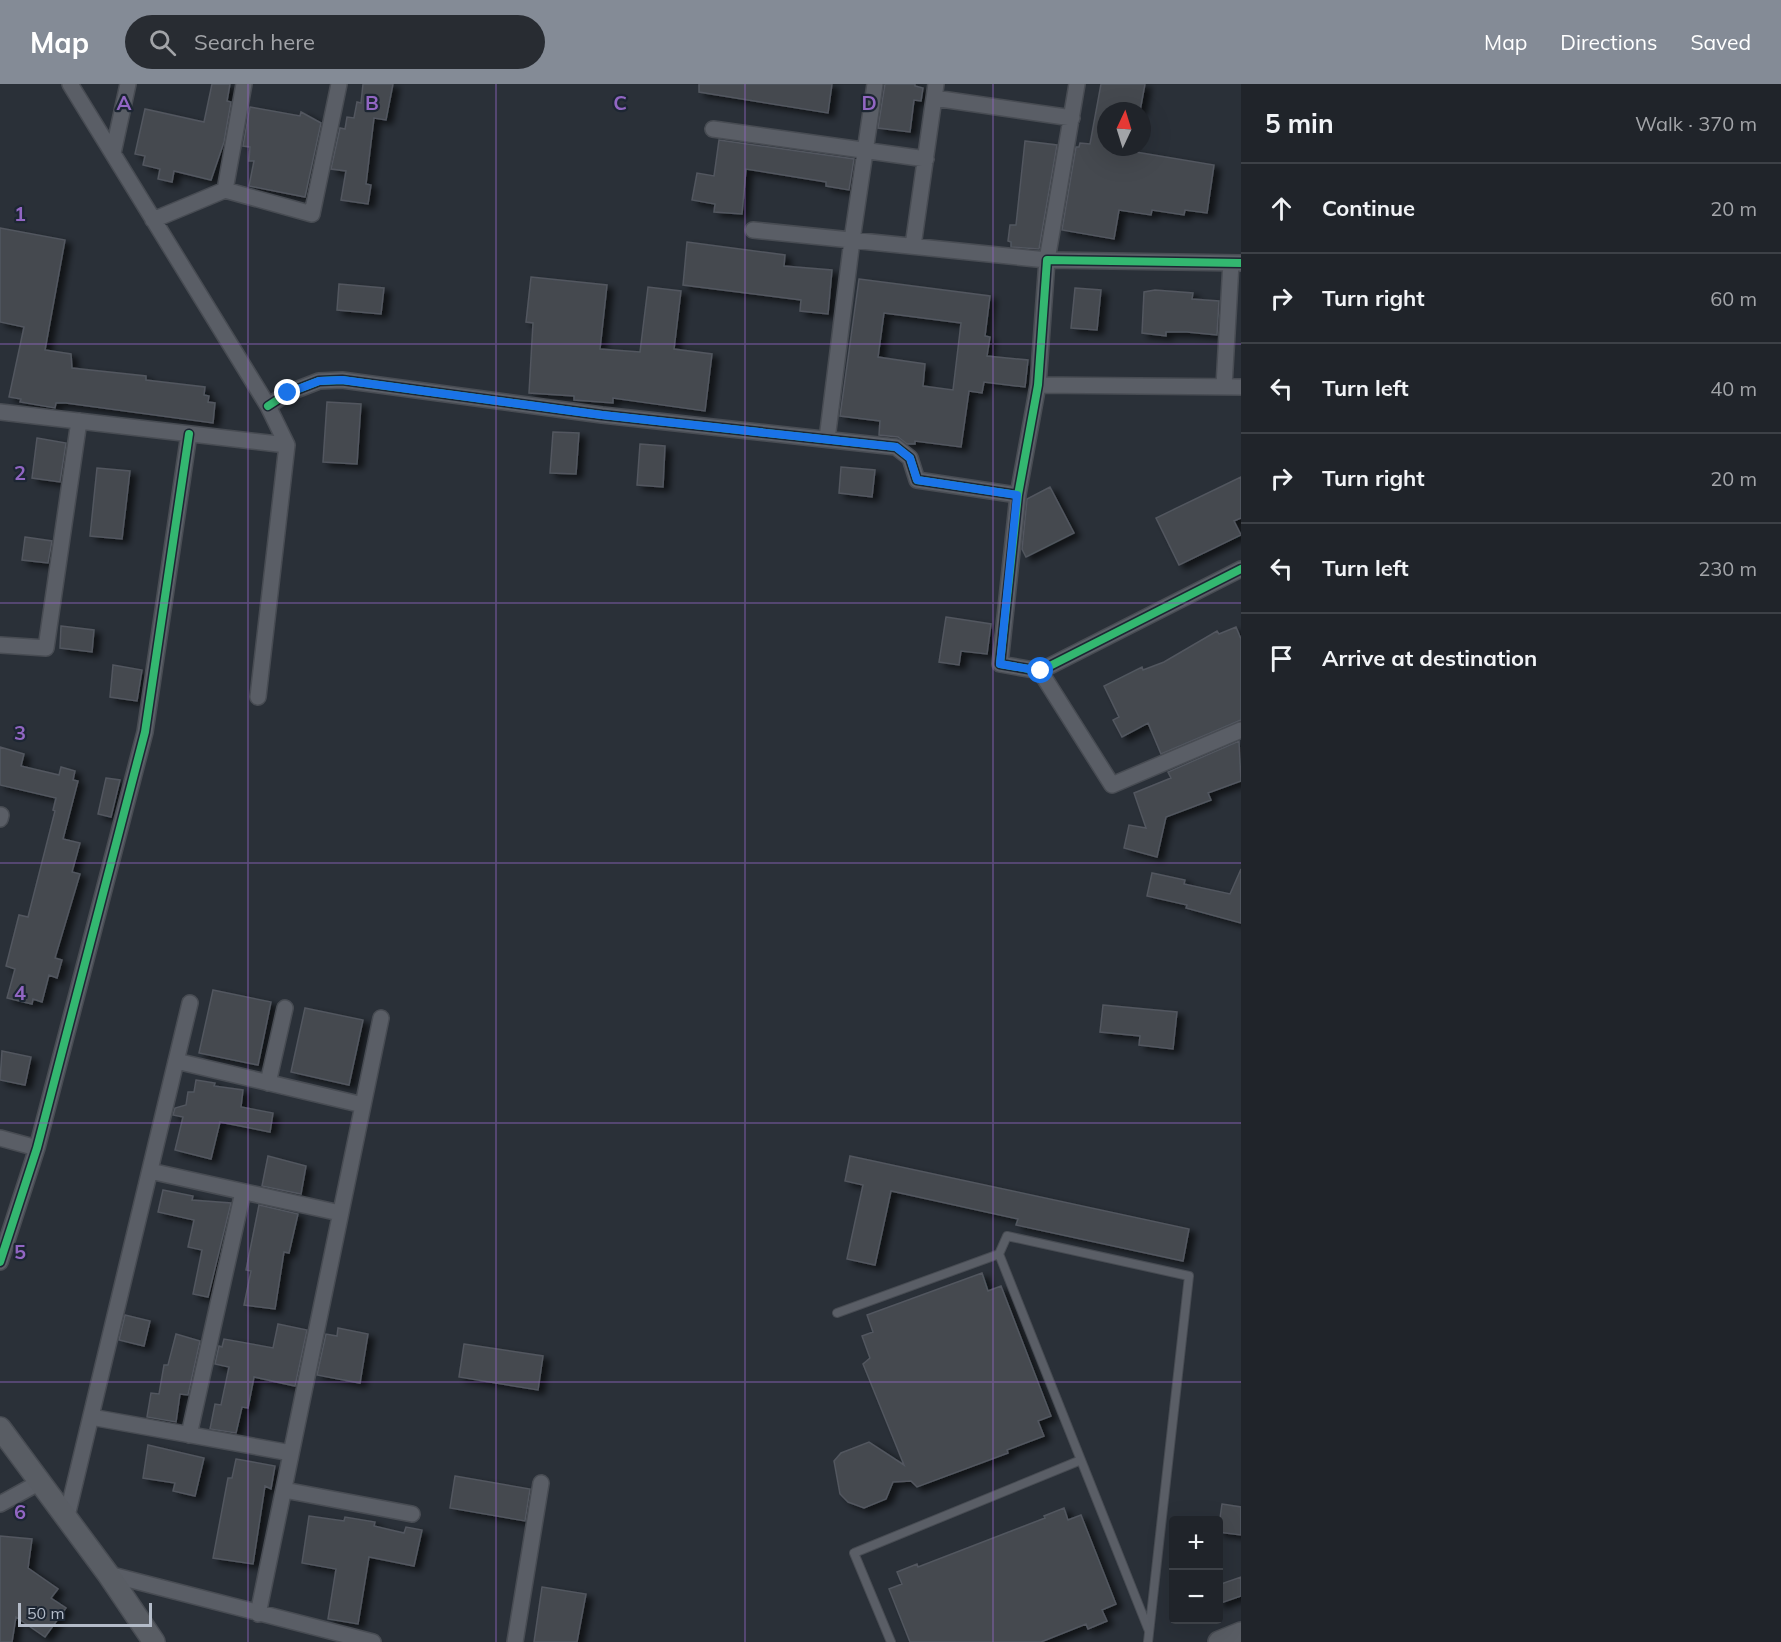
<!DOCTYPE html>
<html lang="en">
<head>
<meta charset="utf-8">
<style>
  :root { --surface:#20242a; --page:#282c32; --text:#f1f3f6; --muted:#a2a4a8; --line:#3d4147; --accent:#848b96 }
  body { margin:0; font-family:Mulish,sans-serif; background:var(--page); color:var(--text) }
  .controls { position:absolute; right:18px; bottom:18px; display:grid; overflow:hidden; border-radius:6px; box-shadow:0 6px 24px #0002 }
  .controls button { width:54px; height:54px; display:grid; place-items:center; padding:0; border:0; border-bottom:2px solid var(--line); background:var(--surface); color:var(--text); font:30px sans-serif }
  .compass { position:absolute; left:1097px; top:18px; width:54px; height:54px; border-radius:50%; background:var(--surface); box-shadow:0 6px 24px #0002; rotate:4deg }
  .scale { position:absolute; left:18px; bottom:15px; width:134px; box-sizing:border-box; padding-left:6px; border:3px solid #b4bcc9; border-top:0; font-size:16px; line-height:21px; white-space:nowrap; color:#b4bcc9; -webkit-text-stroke:4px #1d2633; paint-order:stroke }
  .stop { position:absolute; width:18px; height:18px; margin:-14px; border:4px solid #1a73e8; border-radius:50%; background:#fff }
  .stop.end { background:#1a73e8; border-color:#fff; box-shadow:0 2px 6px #0008 }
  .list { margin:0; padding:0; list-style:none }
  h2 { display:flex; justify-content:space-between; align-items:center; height:78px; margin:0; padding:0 24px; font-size:26px }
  h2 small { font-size:20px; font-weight:400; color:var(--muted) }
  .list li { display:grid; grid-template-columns:39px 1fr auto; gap:18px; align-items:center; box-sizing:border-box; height:90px; padding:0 24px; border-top:2px solid var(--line) }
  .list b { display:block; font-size:22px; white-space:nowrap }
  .list em { font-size:20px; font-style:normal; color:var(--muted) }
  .icon { flex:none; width:33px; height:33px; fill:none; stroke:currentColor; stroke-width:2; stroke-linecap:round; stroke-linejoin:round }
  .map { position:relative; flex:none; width:1241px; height:1558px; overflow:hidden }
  header { display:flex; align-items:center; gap:36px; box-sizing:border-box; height:84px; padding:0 30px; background:var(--accent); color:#fff }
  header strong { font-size:28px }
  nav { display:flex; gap:33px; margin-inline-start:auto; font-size:21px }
  .search { width:420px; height:54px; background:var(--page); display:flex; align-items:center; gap:15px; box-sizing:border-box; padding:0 21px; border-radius:33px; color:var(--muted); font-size:22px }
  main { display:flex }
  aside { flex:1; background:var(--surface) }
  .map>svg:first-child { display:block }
  .building { fill:#444950; stroke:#52575f; stroke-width:1.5; fill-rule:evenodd; filter:url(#shadow) }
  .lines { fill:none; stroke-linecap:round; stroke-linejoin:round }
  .lane-casing { stroke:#484c53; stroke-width:10 }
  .street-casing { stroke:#484c53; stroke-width:18 }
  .secondary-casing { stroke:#484c53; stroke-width:24 }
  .lane { stroke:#5a5e66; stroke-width:8 }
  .street { stroke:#5a5e66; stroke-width:15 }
  .secondary { stroke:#595d64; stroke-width:21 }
  .cycleway-casing { stroke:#1d2633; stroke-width:11 }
  .cycleway { stroke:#33b770; stroke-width:8 }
  .route { stroke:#1a73e8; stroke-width:8 }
  .grid { fill:none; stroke:#9266c3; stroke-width:1.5; stroke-opacity:0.55 }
  .grid-label { font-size:20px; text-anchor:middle; font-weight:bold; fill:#9266c3; stroke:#1d2633; stroke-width:4.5; stroke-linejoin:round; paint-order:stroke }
</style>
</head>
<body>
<header>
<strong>Map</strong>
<div class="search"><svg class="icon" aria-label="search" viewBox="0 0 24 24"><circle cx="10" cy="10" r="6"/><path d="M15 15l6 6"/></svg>Search here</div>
<nav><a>Map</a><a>Directions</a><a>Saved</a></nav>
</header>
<main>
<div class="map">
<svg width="1241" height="1558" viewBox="0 0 1241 1558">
  <defs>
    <filter id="shadow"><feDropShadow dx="6" dy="4" stdDeviation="3" flood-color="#0009"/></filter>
  </defs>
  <rect width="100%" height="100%" fill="#2a3038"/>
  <path class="building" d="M 212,0 L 230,0 L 227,17 L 231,18 L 224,58 L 211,96 L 174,87 L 172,98 L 158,95 L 160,85 L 143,81 L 145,72 L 135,70 L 145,25 L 204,38 Z
    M 363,0 L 393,0 L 386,36 L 374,34 L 366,100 L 371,101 L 368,120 L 341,116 L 346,87 L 331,85 L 340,44 L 345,45 L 347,33 L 354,34 L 357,18 L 361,19 Z
    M 699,0 L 832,0 L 828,29 L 699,8 Z
    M 885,0 L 915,0 L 915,2 L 923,4 L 921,17 L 914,16 L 910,48 L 878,44 Z
    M 1101,0 L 1145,0 L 1140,27 L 1106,27 L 1106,63 L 1214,81 L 1207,129 L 1185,126 L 1184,131 L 1152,126 L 1151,131 L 1119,126 L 1114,155 L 1062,146 L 1076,63 L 1079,63 L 1080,59 L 1090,60 Z
    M 250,23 L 300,32 L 301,28 L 321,39 L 305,113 L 249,102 L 254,77 L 249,77 L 250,63 L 243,62 Z
    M 719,56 L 854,75 L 849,106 L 826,102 L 826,98 L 746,85 L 742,130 L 714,128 L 715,120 L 692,116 L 697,89 L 714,92 Z
    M 1025,57 L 1057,61 L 1039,165 L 1011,163 L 1011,158 L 1008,157 L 1010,141 L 1016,141 Z
    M 0,144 L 65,156 L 45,266 L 71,270 L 72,284 L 146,292 L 146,296 L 205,303 L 204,311 L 209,312 L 208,318 L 215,319 L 213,339 L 66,319 L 56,319 L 55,324 L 20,318 L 21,315 L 9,313 L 24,243 L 0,238 Z
    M 687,158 L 785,171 L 784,182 L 832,186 L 828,230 L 800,227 L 801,216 L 683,201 Z
    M 531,193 L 607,201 L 600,265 L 640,268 L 648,203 L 681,207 L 674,265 L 712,270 L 705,327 L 613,314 L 613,319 L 574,316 L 574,312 L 529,309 L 533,239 L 526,238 Z
    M 859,195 L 990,212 L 985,252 L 990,253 L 987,272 L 1028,276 L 1025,303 L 984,298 L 982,309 L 969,307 L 961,363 L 915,357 L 915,360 L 907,360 L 898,353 L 879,351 L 880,337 L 840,332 ZM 884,229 L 961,239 L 953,306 L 923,302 L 925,280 L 878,273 Z
    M 339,200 L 384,204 L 381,230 L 337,226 Z
    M 1075,204 L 1101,206 L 1097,246 L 1071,244 Z
    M 1155,206 L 1193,209 L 1192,215 L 1219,217 L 1217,251 L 1187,248 L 1166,248 L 1166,252 L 1142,249 L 1144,208 Z
    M 327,318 L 361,320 L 357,380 L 323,378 Z
    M 553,348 L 579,349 L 576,390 L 550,389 Z
    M 37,354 L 66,359 L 60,398 L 32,394 Z
    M 640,360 L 665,362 L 663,403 L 637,401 Z
    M 841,383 L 875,386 L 872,413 L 839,409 Z
    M 97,384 L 130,387 L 122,455 L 90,452 Z
    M 1241,393 L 1241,434 L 1234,437 L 1241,451 L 1179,481 L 1156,434 Z
    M 1050,403 L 1074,449 L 1026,473 L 1022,465 L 1027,415 Z
    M 25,453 L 52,457 L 48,479 L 22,476 Z
    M 946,533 L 991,540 L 987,570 L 961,567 L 959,581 L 939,578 Z
    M 61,542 L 94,546 L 92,568 L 60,564 Z
    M 1236,543 L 1241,555 L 1241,636 L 1161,670 L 1148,639 L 1122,653 L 1113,636 L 1119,633 L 1104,602 L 1142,583 L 1143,586 L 1164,578 L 1217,547 L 1219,550 Z
    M 113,581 L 142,586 L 137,617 L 110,613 Z
    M 1239,657 L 1241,697 L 1208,709 L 1211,716 L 1166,733 L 1157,773 L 1124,764 L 1129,741 L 1146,744 L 1134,709 L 1171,694 L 1168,688 Z
    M 0,663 L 24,670 L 21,682 L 59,691 L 61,683 L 75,687 L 73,696 L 78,697 L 63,755 L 80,759 L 72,788 L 80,790 L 55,874 L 62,876 L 57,894 L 49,891 L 42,918 L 33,915 L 32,920 L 7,914 L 15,885 L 6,882 L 19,831 L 28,833 L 55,727 L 53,726 L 56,714 L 0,701 Z
    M 106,694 L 120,696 L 111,733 L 98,730 Z
    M 1241,785 L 1241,839 L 1186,824 L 1187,821 L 1147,812 L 1152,789 L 1185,796 L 1184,800 L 1230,810 Z
    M 213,906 L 271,918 L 258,981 L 199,969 Z
    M 1103,921 L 1177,928 L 1173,965 L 1139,961 L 1140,952 L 1100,948 Z
    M 305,924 L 363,936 L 349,1001 L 291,988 Z
    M 2,967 L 31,973 L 25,1001 L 0,996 Z
    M 196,996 L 215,999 L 214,1002 L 243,1006 L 241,1023 L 273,1029 L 270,1048 L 220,1038 L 211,1075 L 175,1066 L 183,1033 L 173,1031 L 175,1024 L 186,1021 L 188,1008 L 194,1008 Z
    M 268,1072 L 306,1082 L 301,1110 L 262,1102 Z
    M 850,1072 L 1189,1145 L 1183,1177 L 1016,1141 L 1018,1135 L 891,1107 L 875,1181 L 847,1175 L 863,1101 L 845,1097 Z
    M 163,1106 L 193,1112 L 192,1116 L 231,1119 L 208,1213 L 193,1210 L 202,1166 L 188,1163 L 194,1136 L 158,1128 Z
    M 259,1121 L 298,1130 L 289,1169 L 284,1168 L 275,1225 L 244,1221 L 251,1187 L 246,1186 Z
    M 982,1189 L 988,1207 L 1001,1202 L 1051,1332 L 1038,1337 L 1044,1352 L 1007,1366 L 1008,1369 L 917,1403 L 911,1397 L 893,1398 L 886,1415 L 864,1424 L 848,1418 L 840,1410 L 834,1377 L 841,1369 L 869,1358 L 904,1381 L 863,1280 L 870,1274 L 862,1252 L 873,1248 L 867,1231 Z
    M 125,1231 L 150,1237 L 144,1262 L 119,1256 Z
    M 278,1240 L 307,1246 L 295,1302 L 254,1293 L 248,1324 L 242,1323 L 236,1349 L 210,1345 L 215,1320 L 221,1321 L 229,1283 L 215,1280 L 219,1262 L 222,1263 L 224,1255 L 273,1264 Z
    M 338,1244 L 368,1250 L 360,1299 L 317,1291 L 326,1250 L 337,1252 Z
    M 176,1250 L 200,1257 L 188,1311 L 180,1310 L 176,1338 L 147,1333 L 151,1309 L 159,1310 L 164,1281 L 168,1281 Z
    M 464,1260 L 543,1272 L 538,1306 L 459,1293 Z
    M 148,1361 L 204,1374 L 195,1412 L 173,1407 L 175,1399 L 143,1394 Z
    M 236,1375 L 275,1382 L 271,1405 L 265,1402 L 253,1480 L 213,1474 L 228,1394 L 232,1394 Z
    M 455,1392 L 530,1405 L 525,1437 L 450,1424 Z
    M 1222,1420 L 1241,1423 L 1241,1451 L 1218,1448 Z
    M 1064,1424 L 1068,1436 L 1081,1431 L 1116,1520 L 1102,1526 L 1107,1537 L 1088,1545 L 1086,1540 L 1041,1558 L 910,1558 L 889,1505 L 902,1500 L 897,1488 L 917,1480 L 918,1483 L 1045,1434 L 1044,1432 Z
    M 309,1432 L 344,1437 L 345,1433 L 375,1438 L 374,1442 L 404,1449 L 406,1443 L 422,1446 L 414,1482 L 369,1473 L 358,1540 L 328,1535 L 336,1485 L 302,1479 Z
    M 0,1452 L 32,1455 L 28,1484 L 58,1505 L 51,1514 L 66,1524 L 45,1553 L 16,1533 L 12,1558 L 0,1558 Z
    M 1241,1493 L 1241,1512 L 1218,1520 L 1218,1501 Z
    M 542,1503 L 586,1510 L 577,1558 L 534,1558 Z"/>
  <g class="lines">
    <g class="lane-casing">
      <path id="lane" d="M 999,1170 L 1149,1547
        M 837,1229 L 999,1170 L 1007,1152 L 1189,1192 L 1148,1558
        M 891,1558 L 854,1469 L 1081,1376"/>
    </g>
    <g class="street-casing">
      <path id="street" d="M 70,0 L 268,322 L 287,361 L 258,613
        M 934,14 L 1072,34
        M 713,45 L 926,75
        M 113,69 L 128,0
        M 225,106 L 244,0
        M 153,136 L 225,106 L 312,130 L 339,0
        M 753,146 L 1047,176 L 1077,0
        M 913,162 L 936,0
        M 1241,179 L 1047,176 L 1038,301 L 1018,411 L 1000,580 L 1040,587 L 1241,485
        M 1038,301 L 1241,303
        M 1224,302 L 1231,179
        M 268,322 L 288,309 L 319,297 L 342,296 L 602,331 L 896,363 L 910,374 L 917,396 L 1018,411
        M 0,328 L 287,361
        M 827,355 L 852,156 L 875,0
        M 0,561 L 46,564 L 79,337
        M 1040,587 L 1112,701 L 1241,646
        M 0,735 L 1,731
        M 176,977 L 363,1021
        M 268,999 L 285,924
        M 0,1054 L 37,1064
        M 150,1087 L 340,1129
        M 0,1178 L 37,1064 L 145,648 L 189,350
        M 91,1333 L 291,1369
        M 189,1351 L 243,1108
        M 284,1406 L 412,1430
        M 0,1420 L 40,1398
        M 67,1432 L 190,919
        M 108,1490 L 373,1558
        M 258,1530 L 381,934
        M 515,1558 L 541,1399"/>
    </g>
    <g class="secondary-casing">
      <path id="secondary" d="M 0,1344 L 108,1490 L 154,1558
        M 1219,1558 L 1241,1549"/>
    </g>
    <use href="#lane" class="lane"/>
    <use href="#street" class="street"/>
    <use href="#secondary" class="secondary"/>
    <g class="cycleway-casing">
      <path id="cycleway" d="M 1241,179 L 1047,176 L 1038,301 L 1018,411 L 1000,580 L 1040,587 L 1241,485
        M 268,322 L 288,309 L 319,297 L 342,296 L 602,331 L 896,363 L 910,374 L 917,396 L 1018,411
        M 0,1178 L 37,1064 L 145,648 L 189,350"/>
    </g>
    <use href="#cycleway" class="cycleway"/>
  </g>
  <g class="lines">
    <path class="route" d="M 288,309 L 319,297 L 342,296 L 602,331 L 896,363 L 910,374 L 917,396 L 1017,411 L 1000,580 L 1041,587"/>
  </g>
  <path class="grid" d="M 248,0 L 248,1558M 496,0 L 496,1558M 745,0 L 745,1558M 993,0 L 993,1558M 0,260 L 1241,260M 0,519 L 1241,519M 0,779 L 1241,779M 0,1039 L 1241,1039M 0,1298 L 1241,1298"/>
  <g class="grid-label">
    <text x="124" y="26">A</text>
    <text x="372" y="26">B</text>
    <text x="620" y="26">C</text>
    <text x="869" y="26">D</text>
    <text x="20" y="137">1</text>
    <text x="20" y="396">2</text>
    <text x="20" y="656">3</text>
    <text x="20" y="916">4</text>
    <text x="20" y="1175">5</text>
    <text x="20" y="1435">6</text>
  </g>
</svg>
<div class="controls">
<button>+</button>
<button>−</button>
</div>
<svg class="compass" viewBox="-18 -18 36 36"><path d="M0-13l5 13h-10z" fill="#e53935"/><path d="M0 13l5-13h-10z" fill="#a2a4a8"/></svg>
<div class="scale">50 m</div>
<div class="stop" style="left:1041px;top:587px"></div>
<div class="stop end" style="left:288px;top:309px"></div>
</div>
<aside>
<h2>5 min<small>Walk · 370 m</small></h2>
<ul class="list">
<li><svg class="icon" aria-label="ahead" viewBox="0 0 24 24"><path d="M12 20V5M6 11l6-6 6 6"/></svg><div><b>Continue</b></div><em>20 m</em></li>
<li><svg class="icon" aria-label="right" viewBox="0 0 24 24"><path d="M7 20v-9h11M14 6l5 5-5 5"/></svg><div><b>Turn right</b></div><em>60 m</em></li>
<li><svg class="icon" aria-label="left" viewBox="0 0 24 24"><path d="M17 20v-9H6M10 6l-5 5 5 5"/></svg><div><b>Turn left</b></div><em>40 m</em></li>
<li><svg class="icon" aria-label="right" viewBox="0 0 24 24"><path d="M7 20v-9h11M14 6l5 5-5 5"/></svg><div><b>Turn right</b></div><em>20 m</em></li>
<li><svg class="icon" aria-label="left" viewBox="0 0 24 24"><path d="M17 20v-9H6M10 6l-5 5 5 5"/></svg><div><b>Turn left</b></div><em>230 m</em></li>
<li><svg class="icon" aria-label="arrive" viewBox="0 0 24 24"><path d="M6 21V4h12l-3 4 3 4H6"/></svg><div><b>Arrive at destination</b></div></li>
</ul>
</aside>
</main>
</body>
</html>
